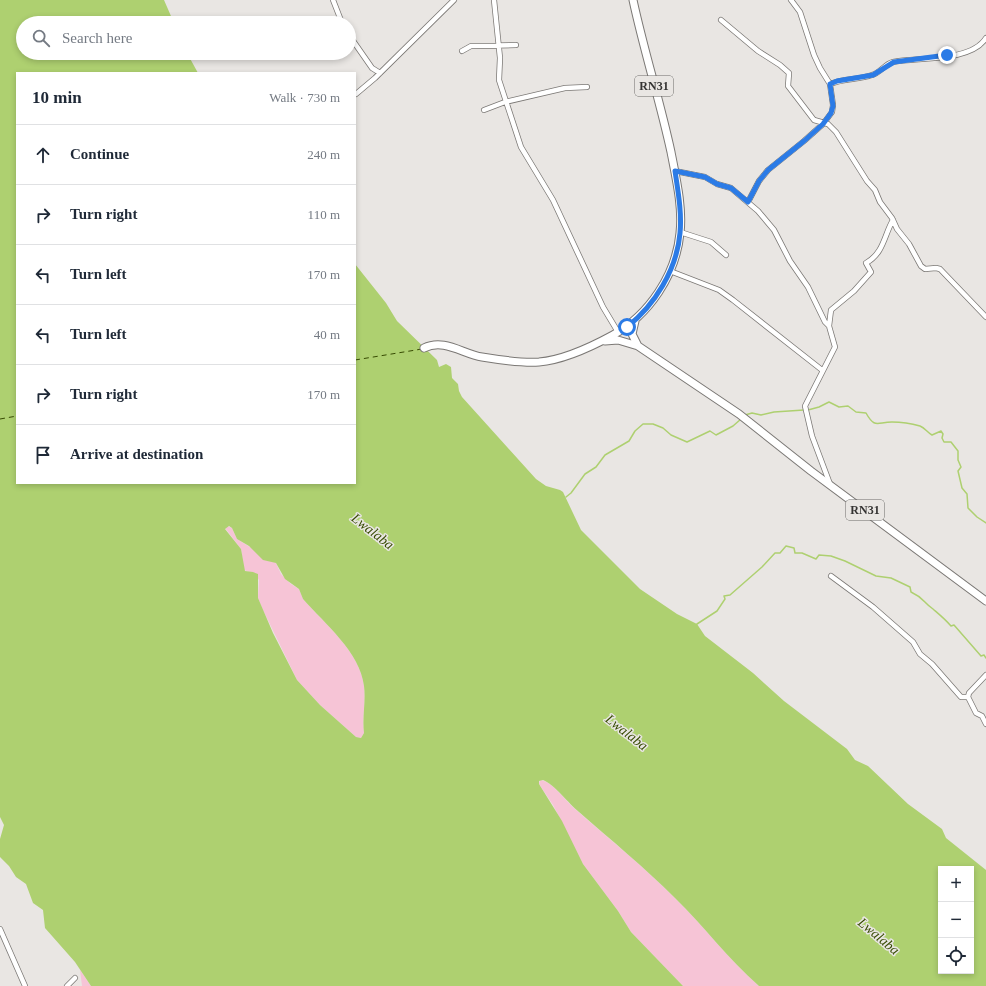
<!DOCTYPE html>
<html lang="en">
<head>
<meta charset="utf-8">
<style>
  :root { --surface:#fff; --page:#f2f2f3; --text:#1f2937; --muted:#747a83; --line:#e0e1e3 }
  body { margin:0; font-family:"Times New Roman",serif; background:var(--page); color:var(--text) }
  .controls { position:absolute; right:12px; bottom:12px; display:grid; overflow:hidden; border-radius:0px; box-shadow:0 2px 6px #0003 }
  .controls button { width:36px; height:36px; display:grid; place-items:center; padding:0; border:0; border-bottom:1px solid var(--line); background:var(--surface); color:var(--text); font:20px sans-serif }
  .stop { position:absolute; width:12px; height:12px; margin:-9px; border:3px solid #2b7be6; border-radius:50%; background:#fff }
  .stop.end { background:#2b7be6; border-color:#fff; box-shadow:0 1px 4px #0008 }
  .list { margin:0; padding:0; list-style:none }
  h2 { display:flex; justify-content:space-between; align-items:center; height:52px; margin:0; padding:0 16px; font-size:17px }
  h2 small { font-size:13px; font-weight:400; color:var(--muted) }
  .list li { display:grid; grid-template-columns:26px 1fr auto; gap:12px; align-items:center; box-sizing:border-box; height:60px; padding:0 16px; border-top:1px solid var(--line) }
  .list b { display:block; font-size:15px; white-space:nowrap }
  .list em { font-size:13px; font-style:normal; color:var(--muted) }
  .icon { flex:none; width:22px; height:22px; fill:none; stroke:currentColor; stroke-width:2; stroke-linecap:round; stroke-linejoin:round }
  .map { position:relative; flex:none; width:986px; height:986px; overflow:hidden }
  .search { position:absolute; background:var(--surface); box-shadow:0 2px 6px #0003; left:16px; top:16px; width:340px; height:44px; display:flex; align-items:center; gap:10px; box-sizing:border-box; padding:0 14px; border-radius:22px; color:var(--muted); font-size:15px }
  .panel { position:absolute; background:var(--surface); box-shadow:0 2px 6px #0003; left:16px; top:72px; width:340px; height:412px; border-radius:0px }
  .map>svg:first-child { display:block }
  .green { fill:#f6c4d6 }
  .water { fill:#aed070; fill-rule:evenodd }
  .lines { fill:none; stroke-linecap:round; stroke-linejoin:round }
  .stream { stroke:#aed070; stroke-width:1.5 }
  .ferry { stroke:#374b02; stroke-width:1; stroke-dasharray:5 4; stroke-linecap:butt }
  .street-casing { stroke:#7b7875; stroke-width:6 }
  .primary-casing { stroke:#7b7875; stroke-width:9 }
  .street { stroke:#fff; stroke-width:4.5 }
  .primary { stroke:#fff; stroke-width:7 }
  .route { stroke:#2b7be6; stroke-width:5 }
  .labels { text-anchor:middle; stroke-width:3; stroke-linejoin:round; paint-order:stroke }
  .shield { fill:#e9e6e3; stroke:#6a6967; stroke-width:1 }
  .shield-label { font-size:12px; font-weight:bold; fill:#343332 }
  .water-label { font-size:14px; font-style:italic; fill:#374b02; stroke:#e9e6e3 }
</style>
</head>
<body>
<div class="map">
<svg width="986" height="986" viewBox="0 0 986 986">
  <rect width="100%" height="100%" fill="#e9e6e3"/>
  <path class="green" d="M 227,526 L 232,528 L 237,539 L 276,563 L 281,574 L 291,584 L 299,589 L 303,599 C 325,624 360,652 364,686 C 366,702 362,717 364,733 L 361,738 L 356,737 L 320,705 L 297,680 L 262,608 L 258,598 L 259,580 L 253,572 L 249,572 L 244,570 L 241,549 L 225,528 Z
    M 540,780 C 551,780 566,801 574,808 C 608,838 643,866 675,898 C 704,926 728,959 759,986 L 683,986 L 681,984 L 631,932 L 618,911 L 583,864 L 553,805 L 539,784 Z
    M 72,958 L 91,986 L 82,986 L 80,970 Z"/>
  <path class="water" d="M 0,0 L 164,0 L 174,23 L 23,23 L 23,53 L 187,53 L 198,73 L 17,73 L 17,483 L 355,483 L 355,264 L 386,303 L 397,321 L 437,360 L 439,367 L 446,364 L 451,367 L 452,378 L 458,384 L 459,391 L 462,397 L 536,479 L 546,486 L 560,490 L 563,492 L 581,530 L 640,589 L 677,614 L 697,624 L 705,636 L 753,673 L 784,701 L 847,749 L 855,760 L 868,766 L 908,804 L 942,829 L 946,838 L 986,870 L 986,986 L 759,986 C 728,959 704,926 675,898 C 644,867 611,840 579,812 C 569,804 554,784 543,780 L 539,781 L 539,784 L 562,821 L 583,864 L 618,911 L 631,932 L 683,986 L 91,986 L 75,962 L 45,928 L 43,910 L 33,903 L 26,884 L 16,877 L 9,866 L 0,857 L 0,839 L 4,825 L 0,817 ZM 229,526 L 232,528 L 237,539 L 249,546 L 263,560 L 276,563 L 285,579 L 299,589 L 303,599 C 325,624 360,652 364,686 C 366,702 362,717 364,733 L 361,738 L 356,737 L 320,705 L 297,680 L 273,633 L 258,598 L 258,574 L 253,572 L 245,571 L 241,549 L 225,529 ZM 941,869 L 971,869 L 971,971 L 941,971 Z"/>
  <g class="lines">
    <path class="stream" d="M 808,410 L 819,407 L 829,402 L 839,407 L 848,406 L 856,412 L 866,413 C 875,429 877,422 892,422 C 899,422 913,424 920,426 C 925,428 927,432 932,435 L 941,431 L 943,434 L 942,438 L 944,442 L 951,442 L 958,451 L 958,460 L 961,467 L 958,471 L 962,488 L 967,494 L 968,508 L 977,517 L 986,523
      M 745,415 L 752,413 L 761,415 L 774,412 L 804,410
      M 566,497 L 571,493 L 585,474 L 596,467 L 605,455 L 629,441 L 635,431 L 643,424 L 653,424 L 663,428 L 671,435 L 687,442 L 710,431 L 716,435 L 733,426 L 741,419
      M 697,624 L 717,611 L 725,599 L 724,596 L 730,595 L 762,567 L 775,553 L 780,553 L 786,546 L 794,548 L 795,553 L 802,553 L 816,559 L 819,555 L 831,556 L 845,561 L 876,576 L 891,578 L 910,587 L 911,592 C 924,598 923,602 933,609 C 940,615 945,619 951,626 L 954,625 L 981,656 L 984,655 L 986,658"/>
    <path class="ferry" d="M 355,360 L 422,349
      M 0,419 L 17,416"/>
    <g class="street-casing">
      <path id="street" d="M 333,0 L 342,23
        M 494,0 L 500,58 L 499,80 L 521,147 L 553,200 L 603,307 L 618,332
        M 721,20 L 758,51 L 780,65 L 789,73 L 788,86 L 814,120 L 828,124 L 836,132 L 867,181 L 875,190 L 880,202 L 892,218 L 897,229 L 909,244 L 921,266 L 925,269 L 936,268 L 940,269 L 986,317
        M 349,35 L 372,68 L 380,73
        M 462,51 L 471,46 L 516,45
        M 830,84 C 844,78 858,80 872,75 C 880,73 885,64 893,62 C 919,57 971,62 986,38
        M 356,94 L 375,78 L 454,0
        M 484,110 L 505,102 L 565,88 L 587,87
        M 675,171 L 705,177 L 717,184 L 731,188 L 758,211 L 774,230 L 790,261 L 808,287 L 825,322 L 829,326 L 835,347 L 805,406 L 812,436 L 830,484
        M 748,202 L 759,181 L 768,170 L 804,141 L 823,124 L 832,112 L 833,105 L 830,84 L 820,68 L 814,55 L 800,12 L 791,0
        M 680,232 L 711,242 L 726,255
        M 670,271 L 719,290 L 733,300 L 822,370
        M 829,326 L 831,310 L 854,291 L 871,272 L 866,263 C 884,253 884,235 893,220
        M 831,576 L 873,607 L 913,642 L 920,654 L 932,664 L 961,697 L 968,697 L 969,693 L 986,675
        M 968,697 L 976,713 L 982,716 L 986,724
        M 0,929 L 25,986
        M 67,986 L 75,978"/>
    </g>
    <g class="primary-casing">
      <path id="primary" d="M 635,321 L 632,334 L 638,346
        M 605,341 L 618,340 L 638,346 L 739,414 L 811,471 L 986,601
        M 424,348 C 444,338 463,354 482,357 C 500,360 521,363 539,362 C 564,360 591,347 613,335 C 649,315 676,275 680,233 C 683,207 676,178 671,152 C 660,101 644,51 633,0"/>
    </g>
    <use href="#street" class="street"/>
    <use href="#primary" class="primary"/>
  </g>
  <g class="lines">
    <path class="route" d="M 627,327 C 655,305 677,269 680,233 C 682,213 678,191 675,171 L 705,177 L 717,184 L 731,188 L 748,202 L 759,181 L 768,170 L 804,141 L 823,124 L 831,113 L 833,106 L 830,84 L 837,81 L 873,75 L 894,62 L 947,55"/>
  </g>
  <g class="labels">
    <g class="shield">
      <rect x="635" y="76" width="38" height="20" rx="3"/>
      <rect x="846" y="500" width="38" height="20" rx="3"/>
    </g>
    <g class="shield-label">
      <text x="654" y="90">RN31</text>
      <text x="865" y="514">RN31</text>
    </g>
    <g class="water-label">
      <text transform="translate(373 531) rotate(38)" y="5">Lwalaba</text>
      <text transform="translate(627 732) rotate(38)" y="5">Lwalaba</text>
      <text transform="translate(879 936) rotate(40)" y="5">Lwalaba</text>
    </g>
  </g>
</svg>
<div class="controls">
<button>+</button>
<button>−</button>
<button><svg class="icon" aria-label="locate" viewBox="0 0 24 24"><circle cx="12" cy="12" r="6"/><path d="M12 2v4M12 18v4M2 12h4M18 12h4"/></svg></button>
</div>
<div class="stop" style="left:627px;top:327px"></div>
<div class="stop end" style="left:947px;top:55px"></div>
<div class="search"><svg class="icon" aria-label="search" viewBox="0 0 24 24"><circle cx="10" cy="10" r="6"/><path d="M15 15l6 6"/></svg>Search here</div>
<section class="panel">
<h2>10 min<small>Walk · 730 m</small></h2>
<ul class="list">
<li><svg class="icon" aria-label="ahead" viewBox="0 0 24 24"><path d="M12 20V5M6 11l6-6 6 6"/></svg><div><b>Continue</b></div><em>240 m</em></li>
<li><svg class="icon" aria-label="right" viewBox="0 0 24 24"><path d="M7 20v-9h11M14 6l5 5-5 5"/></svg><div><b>Turn right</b></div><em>110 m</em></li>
<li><svg class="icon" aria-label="left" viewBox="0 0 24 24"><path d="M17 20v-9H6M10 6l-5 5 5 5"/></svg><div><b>Turn left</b></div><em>170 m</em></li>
<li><svg class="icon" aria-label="left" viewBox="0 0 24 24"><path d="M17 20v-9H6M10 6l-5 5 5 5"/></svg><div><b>Turn left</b></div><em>40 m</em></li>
<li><svg class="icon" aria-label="right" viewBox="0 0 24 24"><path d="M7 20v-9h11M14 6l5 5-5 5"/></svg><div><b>Turn right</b></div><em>170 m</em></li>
<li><svg class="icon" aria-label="arrive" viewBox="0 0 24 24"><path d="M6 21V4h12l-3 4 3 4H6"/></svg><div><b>Arrive at destination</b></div></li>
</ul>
</section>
</div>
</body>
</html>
